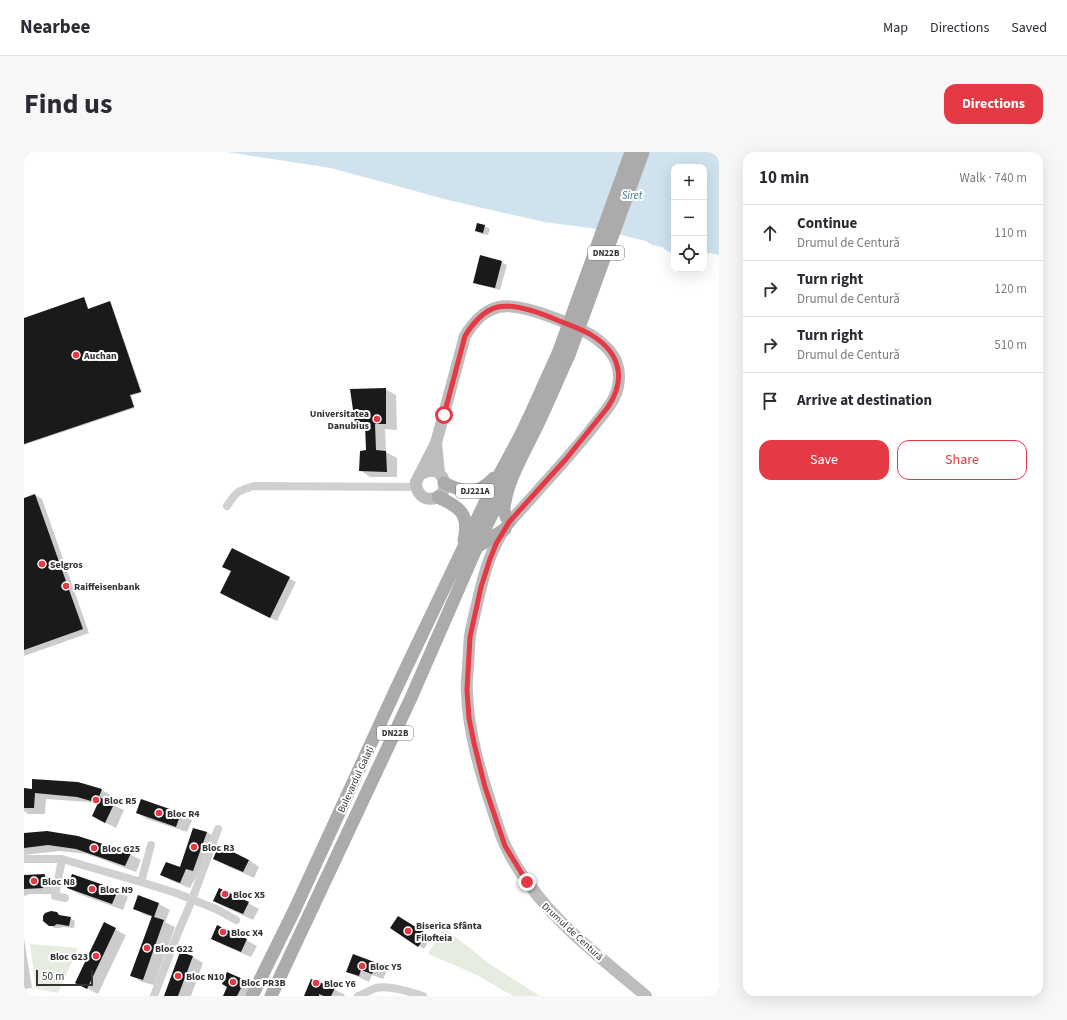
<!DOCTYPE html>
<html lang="en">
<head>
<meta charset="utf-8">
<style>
  :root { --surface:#fff; --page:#f7f7f7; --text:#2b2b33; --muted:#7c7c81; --line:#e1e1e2; --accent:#e63946 }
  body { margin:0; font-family:"Source Sans 3",sans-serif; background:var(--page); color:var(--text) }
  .controls { position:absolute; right:12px; top:12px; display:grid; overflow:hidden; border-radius:8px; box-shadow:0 4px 16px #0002 }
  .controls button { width:36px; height:36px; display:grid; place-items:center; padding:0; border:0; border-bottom:1px solid var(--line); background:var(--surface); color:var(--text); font:20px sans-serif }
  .scale { position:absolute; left:12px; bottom:10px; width:57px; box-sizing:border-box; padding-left:4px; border:2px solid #333; border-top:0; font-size:11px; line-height:14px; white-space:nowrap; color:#333; -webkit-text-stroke:3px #fff; paint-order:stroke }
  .stop { position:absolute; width:12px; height:12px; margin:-9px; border:3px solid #e63946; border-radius:50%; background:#fff }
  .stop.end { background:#e63946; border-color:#fff; box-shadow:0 1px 4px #0008 }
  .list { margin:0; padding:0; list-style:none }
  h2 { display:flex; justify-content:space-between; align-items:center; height:52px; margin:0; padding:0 16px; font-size:17px }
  h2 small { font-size:13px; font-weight:400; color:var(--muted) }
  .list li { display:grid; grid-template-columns:26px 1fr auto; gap:12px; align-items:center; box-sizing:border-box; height:56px; padding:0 16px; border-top:1px solid var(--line) }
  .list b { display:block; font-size:15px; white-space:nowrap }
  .list p { margin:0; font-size:13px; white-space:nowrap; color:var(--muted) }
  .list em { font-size:13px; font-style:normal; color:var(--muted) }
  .actions { display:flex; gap:8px; padding:12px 16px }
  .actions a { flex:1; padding:9px 0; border:1px solid var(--accent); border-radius:12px; text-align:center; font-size:14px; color:var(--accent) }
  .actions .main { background:var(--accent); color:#fff }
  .icon { flex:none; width:22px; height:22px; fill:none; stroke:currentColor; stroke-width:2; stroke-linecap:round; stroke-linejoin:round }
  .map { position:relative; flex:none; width:695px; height:844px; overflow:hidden; border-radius:12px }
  header { display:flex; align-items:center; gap:24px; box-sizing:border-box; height:56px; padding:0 20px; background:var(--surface); border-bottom:1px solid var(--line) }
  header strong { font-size:19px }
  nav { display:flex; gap:22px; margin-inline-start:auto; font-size:14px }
  .intro { display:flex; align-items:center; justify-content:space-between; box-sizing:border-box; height:96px; padding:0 24px }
  h1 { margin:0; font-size:28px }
  .button { padding:10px 18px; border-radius:12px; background:var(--accent); color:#fff; font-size:14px; font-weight:700 }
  main { display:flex; gap:24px; padding:0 24px }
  aside { flex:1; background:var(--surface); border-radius:12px; box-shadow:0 4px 16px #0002 }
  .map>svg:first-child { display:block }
  .green { fill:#e6ecdf }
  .water { fill:#cfe2ee }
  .shadow { fill:#0003 }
  .building { fill:#1a1a1a }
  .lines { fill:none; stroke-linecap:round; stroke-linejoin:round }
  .street { stroke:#d0d0d0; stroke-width:8 }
  .secondary { stroke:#bdbdbd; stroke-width:12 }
  .primary { stroke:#ababab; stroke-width:13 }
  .primary-bridge { stroke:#ababab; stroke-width:13 }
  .route { stroke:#e63946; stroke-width:5 }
  .poi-dot { fill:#e63946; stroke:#fff; stroke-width:1.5 }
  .labels { text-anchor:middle; stroke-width:4; stroke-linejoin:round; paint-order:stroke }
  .shield { fill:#fff; stroke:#707070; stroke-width:1 }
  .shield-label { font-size:9px; font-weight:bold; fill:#333 }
  .poi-label { font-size:10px; font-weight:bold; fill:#333; stroke:#fff; text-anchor:start }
  .street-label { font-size:10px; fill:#333; stroke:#fff }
  .water-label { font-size:11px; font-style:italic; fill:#3f7597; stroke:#fff }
</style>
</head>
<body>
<header>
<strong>Nearbee</strong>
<nav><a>Map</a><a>Directions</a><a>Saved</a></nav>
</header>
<div class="intro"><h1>Find us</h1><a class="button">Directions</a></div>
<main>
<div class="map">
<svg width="695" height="844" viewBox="0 0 695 844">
  <rect width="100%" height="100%" fill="#fff"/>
  <path class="green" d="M 419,775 L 463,810 L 516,844 L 489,844 L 451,822 L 404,802 Z
    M 6,792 L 54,796 L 34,841 L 12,837 Z"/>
  <path class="water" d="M 203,0 L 695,0 L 695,103 L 686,101 L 680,102 L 680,15 L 650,15 L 650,100 L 645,100 L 638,95 L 628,93 L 622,89 L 573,77 L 520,70 L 428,49 L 307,16 Z"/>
  <path class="shadow" d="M 454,72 L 461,74 L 466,77 L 464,83 L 457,82 L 452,79 Z
    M 477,110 L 483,113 L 476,138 L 455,133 L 450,130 Z
    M 60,146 L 61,147 L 65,158 L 86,151 L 87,151 L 118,240 L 107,244 L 111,256 L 0,293 L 0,167 Z
    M 361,237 L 372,243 L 373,278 L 361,277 L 362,300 L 373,306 L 373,325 L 346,325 L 336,318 L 343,299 L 342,277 L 332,271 Z
    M 11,343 L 18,347 L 65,481 L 0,504 L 0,347 Z
    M 265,426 L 272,430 L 253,469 L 204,445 Z
    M 54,631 L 78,638 L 88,644 L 85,651 L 100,658 L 92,676 L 80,670 L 74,653 L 65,650 L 22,647 L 21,662 L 4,662 L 0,659 L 0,637 L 9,638 Z
    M 117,648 L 157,662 L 168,668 L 163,680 L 123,667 L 113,661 Z
    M 170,677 L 183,680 L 194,687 L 180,724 L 173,723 L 166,736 L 148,729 L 137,723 L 156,716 Z
    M 0,682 L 106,702 L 117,708 L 112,720 L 63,702 L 35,699 L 0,703 Z
    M 191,707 L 225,708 L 235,715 L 230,726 L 201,713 Z
    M 20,723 L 31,729 L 29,742 L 6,742 L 0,744 L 0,724 Z
    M 49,723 L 94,739 L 104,745 L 99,758 L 55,742 L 44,736 Z
    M 115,745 L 135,752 L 146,758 L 141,770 L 151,775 L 130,833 L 118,830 L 108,824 L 128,765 L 121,763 L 111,757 Z
    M 190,749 L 224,751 L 235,757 L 229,768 L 201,755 Z
    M 32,761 L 37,764 L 46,766 L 51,769 L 50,776 L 39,775 L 36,776 L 31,776 L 25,773 Z
    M 379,768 L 407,786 L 400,797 L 367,776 Z
    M 80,772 L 102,783 L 74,842 L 53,831 Z
    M 0,786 L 8,836 L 0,837 Z
    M 189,786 L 222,788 L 233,794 L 227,805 L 199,793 Z
    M 156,801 L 169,805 L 179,811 L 167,844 L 141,844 Z
    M 352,812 L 363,818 L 359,827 L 348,823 L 345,830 L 334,825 L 323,819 Z
    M 220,829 L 231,835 L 227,844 L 200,844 Z
    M 310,837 L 321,843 L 320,844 L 281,844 Z"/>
  <path class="building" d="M 453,71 L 461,73 L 459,81 L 451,79 Z
    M 456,103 L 478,109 L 471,136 L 449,131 Z
    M 60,145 L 64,157 L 86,149 L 117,240 L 106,243 L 110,255 L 0,292 L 0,166 Z
    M 362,236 L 362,272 L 351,272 L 352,298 L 362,299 L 363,320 L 335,319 L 336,299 L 342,298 L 341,272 L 331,272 L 326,237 Z
    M 11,342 L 59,477 L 0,498 L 0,346 Z
    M 208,396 L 266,425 L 246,466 L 196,441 L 207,419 L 198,415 Z
    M 8,627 L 54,630 L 78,637 L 75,645 L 90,652 L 81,671 L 68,664 L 74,651 L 53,645 L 11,641 L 10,656 L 0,656 L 0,636 L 8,637 Z
    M 117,647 L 157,661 L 152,675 L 112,661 Z
    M 169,676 L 183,680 L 169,719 L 162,717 L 156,731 L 136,723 L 142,710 L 156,715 Z
    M 23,679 L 54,684 L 107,701 L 101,714 L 52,697 L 24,693 L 0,696 L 0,681 Z
    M 195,693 L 225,708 L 219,720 L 189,707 Z
    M 21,722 L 19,736 L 0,737 L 0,723 Z
    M 48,722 L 94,738 L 88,752 L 43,736 Z
    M 195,736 L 225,750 L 219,762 L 189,749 Z
    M 114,743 L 135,751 L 130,765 L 140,768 L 119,828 L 106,824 L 128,764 L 109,757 Z
    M 27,759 L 33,760 L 35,763 L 47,765 L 45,774 L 33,772 L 30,774 L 25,774 L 19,769 L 19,764 L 21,761 Z
    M 374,764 L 403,782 L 394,795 L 366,776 Z
    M 80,770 L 92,776 L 63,837 L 51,831 Z
    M 193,773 L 223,787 L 217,800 L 187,787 Z
    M 156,800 L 169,804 L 154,844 L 140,844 Z
    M 329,802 L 353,811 L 348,822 L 337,818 L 335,824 L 322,820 Z
    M 203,820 L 221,828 L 213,844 L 199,844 L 203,835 L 198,832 Z
    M 287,827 L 311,836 L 307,844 L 300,844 L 295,842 L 295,844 L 280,844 Z"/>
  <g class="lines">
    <path class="street" d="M 203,354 C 212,340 213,339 230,334 L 392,335
      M 0,707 L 38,707 L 117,730 L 152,741 L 192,757 L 212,768
      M 38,707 L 31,744 L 41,746
      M 117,730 L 127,693
      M 130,844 L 153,783 L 168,748 L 194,677
      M 334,844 C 340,842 346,838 352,836 C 366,833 386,840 399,844"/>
    <path class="secondary" d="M 412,291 L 415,321
      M 397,322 C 403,319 408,317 415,321 C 417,323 419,326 420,329 C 425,350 392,355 392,330 L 412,291 L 441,184 C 448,172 460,158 475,155 C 497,150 548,172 567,183 C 574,187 580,193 585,198 C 591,205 595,215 595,224 C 595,231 593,240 590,246 C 584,258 573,269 565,280 C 549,299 533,318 516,336 C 506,348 495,359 485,371 C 468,392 460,421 454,448 C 451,460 448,472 446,484 C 445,493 445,503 444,512 C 444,521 442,530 443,540 C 444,581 457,622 470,662 C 474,673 477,686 483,697 C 489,709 496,721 505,732 C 535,775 582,810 622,844"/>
    <path class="primary" d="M 420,331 C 441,341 453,344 470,326
      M 414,345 C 436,355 446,362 440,388
      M 485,370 C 481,365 479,357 481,350 C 485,326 499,303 509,282 C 522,256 533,229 545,203
      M 453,395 L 481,377
      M 228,844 L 270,759 L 372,537 L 466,340 L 496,284 L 508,259 L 535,199
      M 247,844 L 387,546 L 459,381 L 476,346 L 488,326"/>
    <path class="primary-bridge" d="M 535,199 L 607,0
      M 545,203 L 619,0"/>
  </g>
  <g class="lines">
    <path class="route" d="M 420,263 L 441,184 C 448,172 460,158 474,155 C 492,151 517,161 533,168 C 545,173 558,177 569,184 C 597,202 602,228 584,255 L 542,307 L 485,370 L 481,377 L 472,392 L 466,407 L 457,435 L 446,485 L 443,538 L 445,566 L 450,591 L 461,635 L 481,694 L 503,730"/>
  </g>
  <g class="poi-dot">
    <circle cx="52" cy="203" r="4"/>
    <circle cx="353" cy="267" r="4"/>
    <circle cx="18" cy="412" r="4"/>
    <circle cx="42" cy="434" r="4"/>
    <circle cx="72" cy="648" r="4"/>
    <circle cx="135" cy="661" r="4"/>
    <circle cx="170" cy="695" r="4"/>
    <circle cx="70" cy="696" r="4"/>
    <circle cx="10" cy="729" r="4"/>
    <circle cx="68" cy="737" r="4"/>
    <circle cx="201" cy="742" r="4"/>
    <circle cx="384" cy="779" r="4"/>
    <circle cx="199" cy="780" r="4"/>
    <circle cx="123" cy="796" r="4"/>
    <circle cx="72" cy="804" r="4"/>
    <circle cx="338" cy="814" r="4"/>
    <circle cx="154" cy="824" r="4"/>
    <circle cx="209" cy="830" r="4"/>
    <circle cx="292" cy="831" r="4"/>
  </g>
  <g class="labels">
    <g class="shield">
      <rect x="564" y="94" width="36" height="14" rx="3"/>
      <rect x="432" y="332" width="38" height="14" rx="3"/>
      <rect x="353" y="574" width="36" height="14" rx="3"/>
    </g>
    <g class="shield-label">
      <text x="582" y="104">DN22B</text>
      <text x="451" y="342">DJ221A</text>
      <text x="371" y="584">DN22B</text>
    </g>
    <g class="poi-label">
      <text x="60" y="207">Auchan</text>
      <text x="345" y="265" text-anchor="end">Universitatea<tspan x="345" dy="12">Danubius</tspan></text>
      <text x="26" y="416">Selgros</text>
      <text x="50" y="438">Raiffeisenbank</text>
      <text x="80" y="652">Bloc R5</text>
      <text x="143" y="665">Bloc R4</text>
      <text x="178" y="699">Bloc R3</text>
      <text x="78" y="700">Bloc G25</text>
      <text x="18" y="733">Bloc N8</text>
      <text x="76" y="741">Bloc N9</text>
      <text x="209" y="746">Bloc X5</text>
      <text x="392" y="777">Biserica Sfânta<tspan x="392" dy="12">Filofteia</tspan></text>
      <text x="207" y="784">Bloc X4</text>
      <text x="131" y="800">Bloc G22</text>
      <text x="64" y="808" text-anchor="end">Bloc G23</text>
      <text x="346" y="818">Bloc Y5</text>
      <text x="162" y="828">Bloc N10</text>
      <text x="217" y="834">Bloc PR3B</text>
      <text x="300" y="835">Bloc Y6</text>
    </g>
    <g class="street-label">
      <text transform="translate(331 627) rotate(-65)" y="4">Bulevardul Galați</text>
      <text transform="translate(549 779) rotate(43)" y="4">Drumul de Centură</text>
    </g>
    <g class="water-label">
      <text x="608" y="47">Siret</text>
    </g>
  </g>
</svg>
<div class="controls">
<button>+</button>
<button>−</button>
<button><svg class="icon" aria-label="locate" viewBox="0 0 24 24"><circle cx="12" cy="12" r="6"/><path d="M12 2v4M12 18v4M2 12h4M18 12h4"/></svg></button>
</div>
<div class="scale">50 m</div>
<div class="stop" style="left:420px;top:263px"></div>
<div class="stop end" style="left:503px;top:730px"></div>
</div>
<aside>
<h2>10 min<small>Walk · 740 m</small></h2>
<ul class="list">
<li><svg class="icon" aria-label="ahead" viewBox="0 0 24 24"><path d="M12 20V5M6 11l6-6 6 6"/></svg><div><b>Continue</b><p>Drumul de Centură</p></div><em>110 m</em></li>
<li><svg class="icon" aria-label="right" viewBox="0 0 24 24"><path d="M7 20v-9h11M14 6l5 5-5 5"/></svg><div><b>Turn right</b><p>Drumul de Centură</p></div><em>120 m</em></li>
<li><svg class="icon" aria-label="right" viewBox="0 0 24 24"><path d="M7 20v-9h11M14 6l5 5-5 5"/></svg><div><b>Turn right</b><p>Drumul de Centură</p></div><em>510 m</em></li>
<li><svg class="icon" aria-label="arrive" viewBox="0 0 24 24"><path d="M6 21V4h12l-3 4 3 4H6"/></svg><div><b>Arrive at destination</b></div></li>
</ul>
<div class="actions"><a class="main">Save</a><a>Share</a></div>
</aside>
</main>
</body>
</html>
